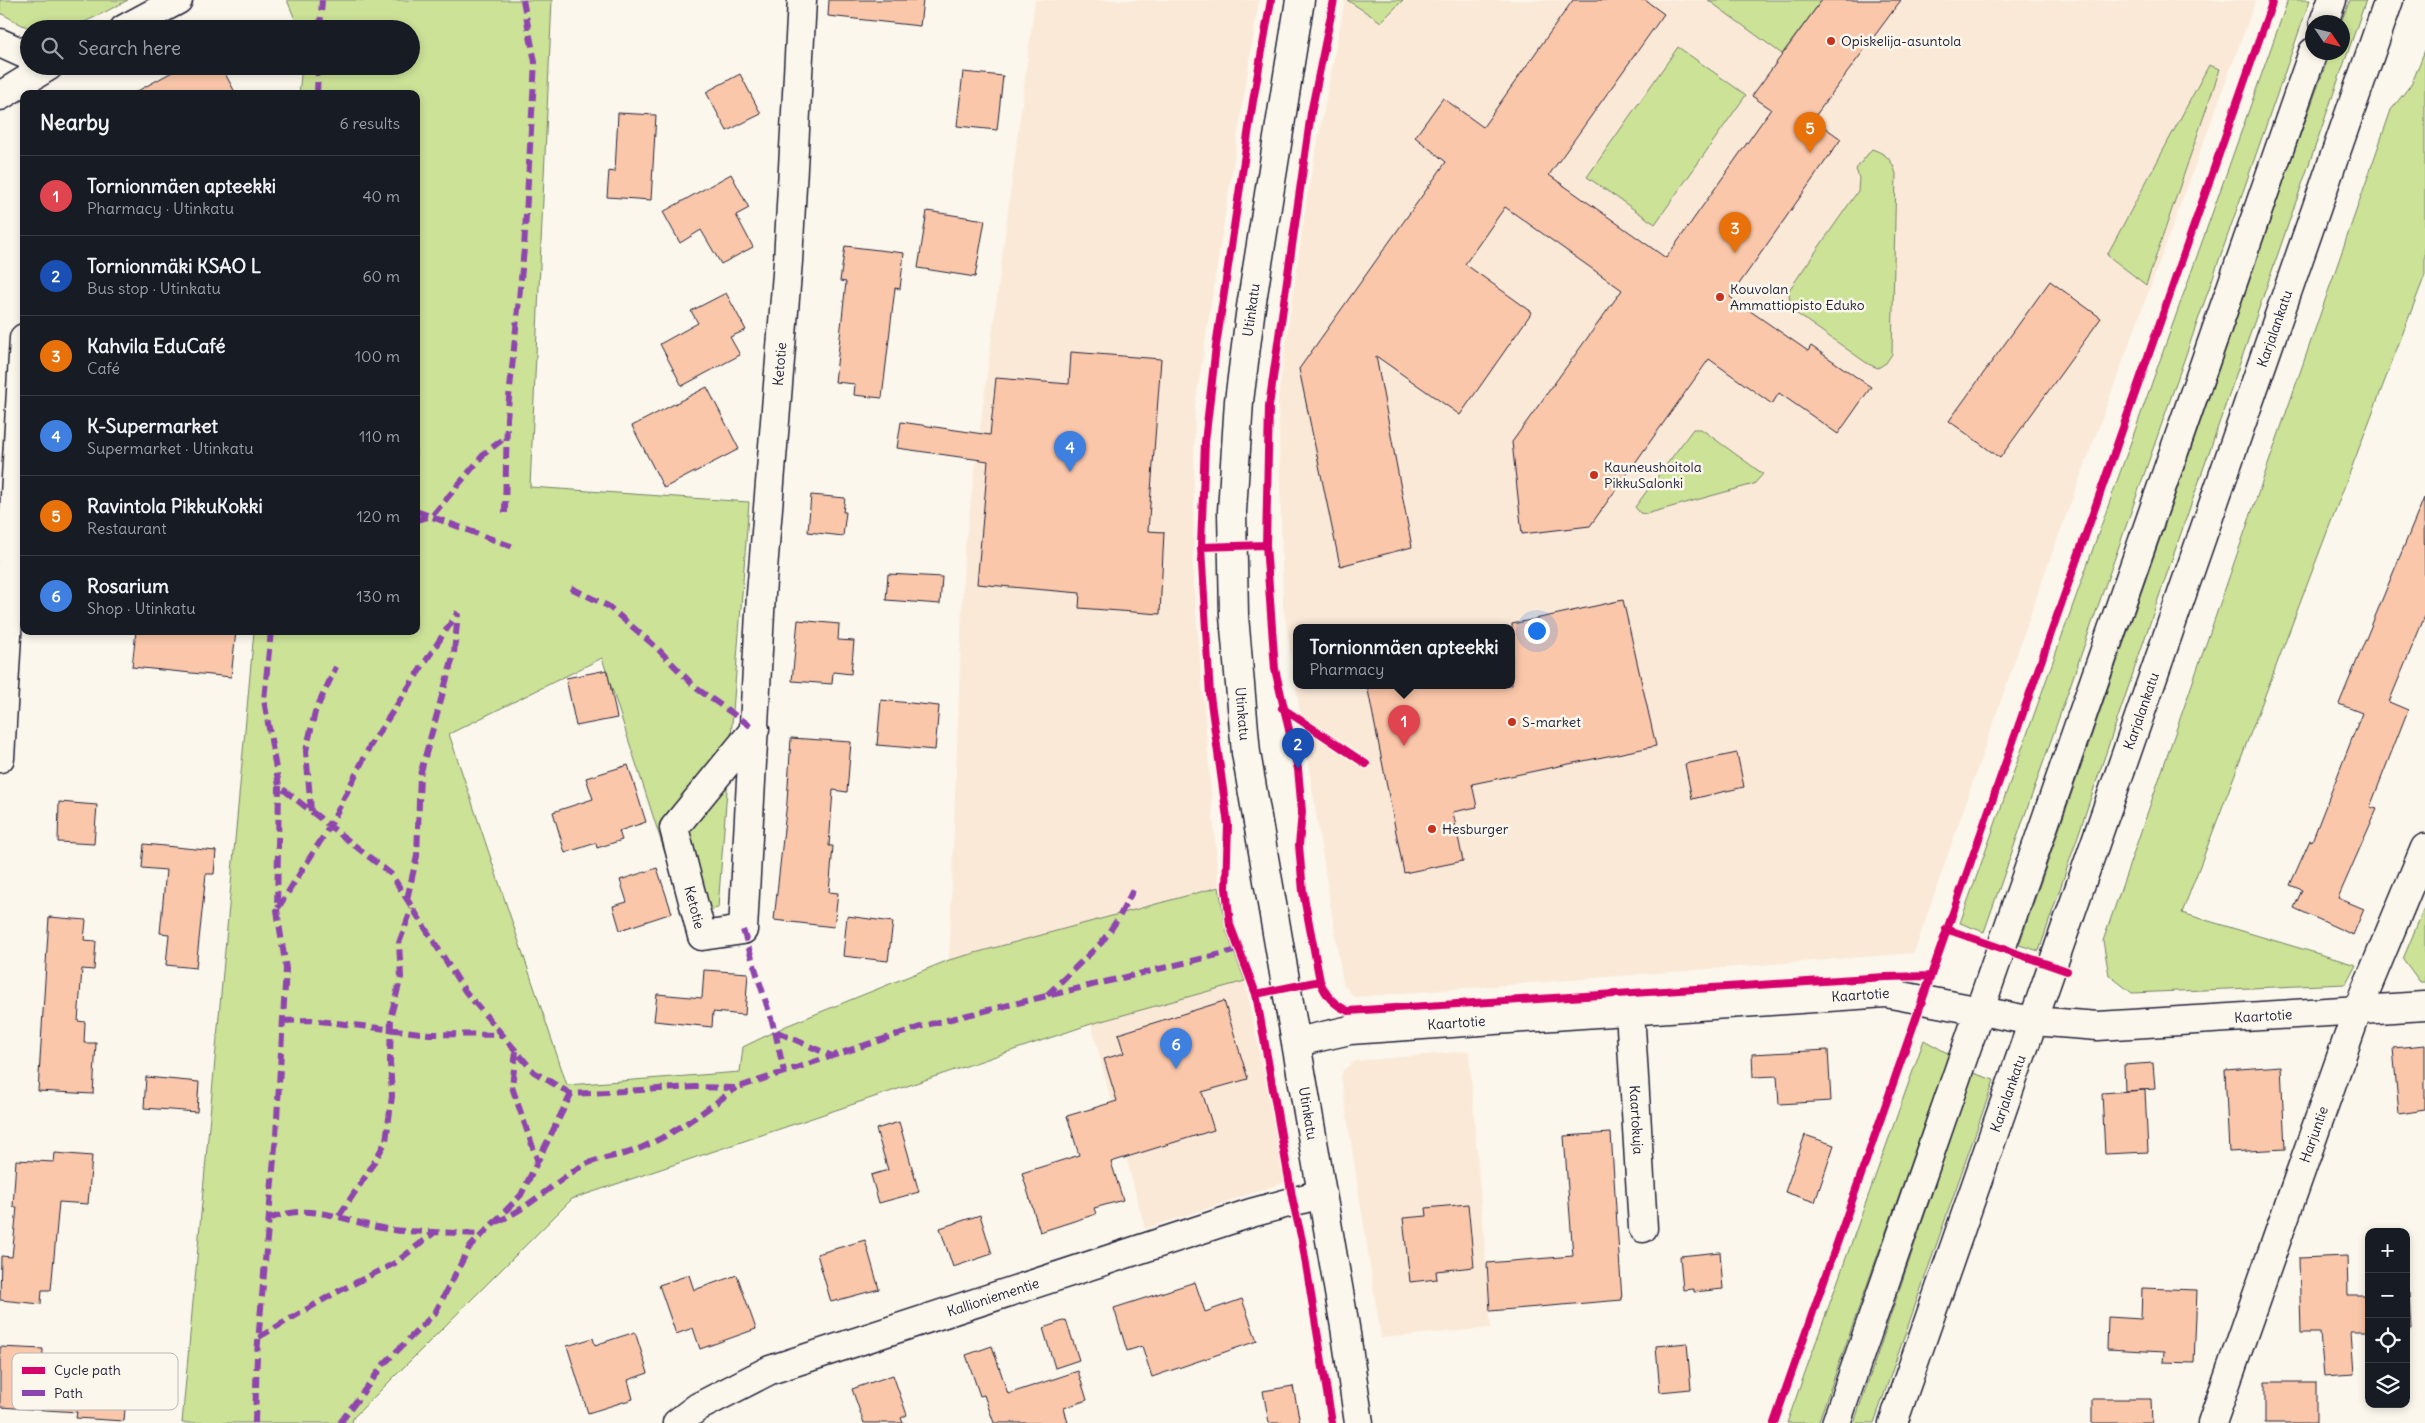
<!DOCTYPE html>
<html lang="en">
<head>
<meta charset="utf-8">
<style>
  :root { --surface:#171b24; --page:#242831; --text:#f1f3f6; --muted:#9ea1a6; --line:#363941; --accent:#b45309 }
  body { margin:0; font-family:Delius,sans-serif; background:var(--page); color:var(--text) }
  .controls { position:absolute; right:15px; bottom:15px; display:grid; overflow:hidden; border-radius:10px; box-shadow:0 2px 8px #0003 }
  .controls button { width:45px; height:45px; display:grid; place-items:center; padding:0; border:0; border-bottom:1px solid var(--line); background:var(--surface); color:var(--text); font:25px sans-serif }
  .compass { position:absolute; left:2305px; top:15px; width:45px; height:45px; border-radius:50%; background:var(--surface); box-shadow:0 2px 8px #0003; rotate:125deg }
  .you { position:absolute; left:1536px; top:630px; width:18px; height:18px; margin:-12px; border:4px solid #fff; border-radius:50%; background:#1a73e8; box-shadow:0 0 0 8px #1a73e833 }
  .badge { display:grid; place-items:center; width:32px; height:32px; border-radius:50%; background:var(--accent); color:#fff; font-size:16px; font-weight:700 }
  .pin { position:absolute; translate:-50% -41px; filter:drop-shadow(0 1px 2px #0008) }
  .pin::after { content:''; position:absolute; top:26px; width:18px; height:15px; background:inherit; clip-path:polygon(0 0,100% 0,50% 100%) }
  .popup { position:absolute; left:1293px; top:624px; width:222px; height:65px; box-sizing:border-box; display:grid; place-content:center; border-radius:10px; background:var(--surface); filter:drop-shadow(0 1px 4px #0005); font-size:16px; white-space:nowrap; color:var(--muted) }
  .popup b { font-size:19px; color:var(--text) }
  .popup::after { content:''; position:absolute; left:50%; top:100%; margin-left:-10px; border:10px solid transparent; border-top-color:var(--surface) }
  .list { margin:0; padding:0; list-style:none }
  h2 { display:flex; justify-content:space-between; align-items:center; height:65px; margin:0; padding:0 20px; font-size:21px }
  h2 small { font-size:16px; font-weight:400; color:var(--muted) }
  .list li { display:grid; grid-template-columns:32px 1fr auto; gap:15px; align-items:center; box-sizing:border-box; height:80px; padding:0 20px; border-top:1px solid var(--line) }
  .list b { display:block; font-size:19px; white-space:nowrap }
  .list p { margin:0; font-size:16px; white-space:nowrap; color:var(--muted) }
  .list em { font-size:16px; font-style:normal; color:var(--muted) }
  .icon { flex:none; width:28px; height:28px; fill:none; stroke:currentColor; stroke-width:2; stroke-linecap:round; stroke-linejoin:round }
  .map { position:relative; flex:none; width:2425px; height:1423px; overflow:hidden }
  .search { position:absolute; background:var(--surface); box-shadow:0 2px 8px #0003; left:20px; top:20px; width:400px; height:55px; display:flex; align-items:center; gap:12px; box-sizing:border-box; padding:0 18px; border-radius:28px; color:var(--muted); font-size:19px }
  .panel { position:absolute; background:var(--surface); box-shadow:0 2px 8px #0003; left:20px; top:90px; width:400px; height:545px; border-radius:10px }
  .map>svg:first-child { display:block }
  .built { fill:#fbe9d8; fill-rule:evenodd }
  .green { fill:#cbe297; stroke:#768269 }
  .building { fill:#fac7aa; stroke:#22223b }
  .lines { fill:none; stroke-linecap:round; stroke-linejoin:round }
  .street-casing { stroke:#22223b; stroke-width:31 }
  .secondary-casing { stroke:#22223b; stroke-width:31 }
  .street { stroke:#fbf7ec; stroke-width:28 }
  .secondary { stroke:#fbf7ec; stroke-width:28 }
  .quiet { stroke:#8e44ad; stroke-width:6; stroke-dasharray:12 6; stroke-linecap:butt }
  .cycleway-casing { stroke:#fbf7ec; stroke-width:11 }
  .cycleway { stroke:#d6006c; stroke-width:8 }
  .poi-dot { fill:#c8321e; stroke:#fbf7ec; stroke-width:2 }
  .labels { text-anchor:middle; stroke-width:5; stroke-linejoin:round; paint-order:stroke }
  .poi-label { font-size:14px; fill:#22223b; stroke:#fbf7ec; text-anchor:start }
  .street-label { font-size:14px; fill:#22223b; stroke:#fbf7ec }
  .key { fill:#fbf7ec; stroke:#bab7b7; stroke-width:1 }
  .key-label { font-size:14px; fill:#22223b }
</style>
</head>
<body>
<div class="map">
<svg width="2425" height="1423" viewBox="0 0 2425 1423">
  <rect width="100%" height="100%" fill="#fbf7ec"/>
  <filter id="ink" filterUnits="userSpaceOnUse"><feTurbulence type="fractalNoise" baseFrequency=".02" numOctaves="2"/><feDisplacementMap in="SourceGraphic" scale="10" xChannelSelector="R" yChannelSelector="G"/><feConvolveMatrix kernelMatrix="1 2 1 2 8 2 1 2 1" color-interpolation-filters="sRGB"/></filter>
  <g filter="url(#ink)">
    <path class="built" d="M 1035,0 L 1259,0 L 1195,406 L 1193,572 L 1219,887 L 949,960 L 964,554 Z
      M 1345,0 L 2256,0 L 2045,573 L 1914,953 L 1354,997 L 1343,984 L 1283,605 L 1278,397 L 1307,197 ZM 1296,627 L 1512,627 L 1512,685 L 1296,685 Z
      M 1245,981 L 1286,1182 L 1145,1229 L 1091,1024 Z
      M 1469,1051 L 1491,1328 L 1381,1338 L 1341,1077 L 1343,1070 L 1355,1061 Z"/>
    <path class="green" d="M 0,0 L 128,0 C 96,16 65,38 27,27 C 18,24 9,17 0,13 Z
      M 287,0 L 552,0 L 530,487 L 749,502 L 718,908 L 685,915 L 602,658 L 449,734 L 567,1085 L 740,1072 L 743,1047 L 786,1026 L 949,960 L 1219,887 L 1226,930 L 1245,981 L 1091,1024 L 572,1199 L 353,1418 L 352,1423 L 182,1423 L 254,631 L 416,631 L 416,94 L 299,94 L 302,66 L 411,66 L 411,29 L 299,29 Z
      M 1347,0 L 1403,0 L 1381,22 Z
      M 1708,0 L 1822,0 L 1782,54 Z
      M 2288,0 L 2310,0 L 1984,932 L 1960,923 Z
      M 2350,0 L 2366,0 L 2154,611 L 2039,951 L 2019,945 L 2292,158 L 2330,53 L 2342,52 L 2341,22 Z
      M 1678,47 L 1746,95 L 1655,224 L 1587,177 Z
      M 2425,50 L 2425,275 L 2182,913 L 2356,965 L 2346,984 L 2132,993 L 2109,975 L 2103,941 L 2391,110 L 2412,83 Z
      M 2209,65 L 2220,69 L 2146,285 L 2107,255 Z
      M 1872,149 C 1886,154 1892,159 1896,174 L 1892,354 L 1886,363 L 1878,368 L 1868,364 L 1790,309 L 1789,290 L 1858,191 L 1859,178 L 1856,169 Z
      M 1693,429 L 1701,429 L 1763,474 L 1754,484 L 1646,514 L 1640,513 L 1635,507 Z
      M 2425,906 L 2425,982 L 2420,982 L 2403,959 Z
      M 1924,1040 L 1949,1054 L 1818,1423 L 1787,1423 Z
      M 1973,1073 L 1994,1080 L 1874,1423 L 1854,1423 Z"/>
    <path class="building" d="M 829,0 L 923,0 L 920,26 L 828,16 Z
      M 1573,0 L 1645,0 L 1664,14 L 1549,175 L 1666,258 L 1771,109 L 1752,96 L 1822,0 L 1901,0 L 1813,119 L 1841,139 L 1730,297 L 1808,351 L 1811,346 L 1871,387 L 1838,434 L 1779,393 L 1772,404 L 1709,359 L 1590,526 L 1522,534 L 1512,442 L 1622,290 L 1505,207 L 1465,264 L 1532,312 L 1460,415 L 1376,356 L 1412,547 L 1340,566 L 1299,369 L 1446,162 L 1415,137 L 1443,98 L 1483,127 Z
      M 183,66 L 221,66 L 236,94 L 132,94 Z
      M 963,72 L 1003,76 L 997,130 L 957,126 Z
      M 740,74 L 761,114 L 727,131 L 706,92 Z
      M 618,113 L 656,115 L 651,200 L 607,197 L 609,171 L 615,172 Z
      M 731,174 L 749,208 L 736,215 L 753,247 L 721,264 L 701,230 L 680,243 L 663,212 Z
      M 927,211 L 985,220 L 975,277 L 918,268 Z
      M 845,246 L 904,253 L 900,289 L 895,288 L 882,398 L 854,395 L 855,384 L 835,382 L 846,282 L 840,281 Z
      M 2050,281 L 2101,318 L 2000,458 L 1949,421 Z
      M 726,293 L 746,330 L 730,337 L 740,355 L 682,386 L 660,344 L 698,323 L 691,311 Z
      M 1071,352 L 1161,359 L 1148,531 L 1164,532 L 1160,614 L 1079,608 L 1080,593 L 977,584 L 988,461 L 897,448 L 901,422 L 990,435 L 996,378 L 1069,384 Z
      M 707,387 L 739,449 L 664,488 L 632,426 Z
      M 811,495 L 845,498 L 843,512 L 846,512 L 843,536 L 808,532 Z
      M 2424,498 L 2425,616 L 2389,702 L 2408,710 L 2370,807 L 2377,809 L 2338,898 L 2364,909 L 2353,935 L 2294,908 L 2302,890 L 2290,885 L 2310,840 L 2312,841 L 2362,713 L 2339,704 Z
      M 888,574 L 942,577 L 940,604 L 886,600 Z
      M 1623,600 L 1656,746 L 1472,784 L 1477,807 L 1453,812 L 1463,861 L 1404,873 L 1367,685 L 1512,685 L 1512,624 Z
      M 798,620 L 839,624 L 838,640 L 854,641 L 851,674 L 833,672 L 832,684 L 792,681 Z
      M 136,631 L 236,631 L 231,677 L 132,667 Z
      M 607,670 L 617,718 L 576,726 L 566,678 Z
      M 881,700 L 939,706 L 935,750 L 877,745 Z
      M 791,738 L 851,742 L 847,792 L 833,790 L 829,846 L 833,846 L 829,892 L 838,893 L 834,927 L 774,920 L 787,802 Z
      M 1737,753 L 1744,787 L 1692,799 L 1685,764 Z
      M 628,765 L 646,822 L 619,831 L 622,840 L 597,848 L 596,843 L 565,853 L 553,812 L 593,799 L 586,778 Z
      M 59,802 L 97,805 L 94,844 L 58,842 Z
      M 144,844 L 216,851 L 214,874 L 206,874 L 196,968 L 166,965 L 169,934 L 160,933 L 166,870 L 142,868 Z
      M 657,868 L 672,913 L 620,930 L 613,906 L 627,902 L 620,880 Z
      M 847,916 L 893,922 L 888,961 L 843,956 Z
      M 49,917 L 86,920 L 84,940 L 96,941 L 94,970 L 82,969 L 78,1021 L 85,1022 L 84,1043 L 96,1043 L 93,1094 L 38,1091 Z
      M 704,970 L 748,973 L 745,1015 L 713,1012 L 712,1027 L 654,1021 L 657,994 L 702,998 Z
      M 1224,1001 L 1248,1079 L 1202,1092 L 1214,1130 L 1111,1162 L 1123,1200 L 1094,1208 L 1096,1214 L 1040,1232 L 1022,1173 L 1079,1155 L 1067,1116 L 1117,1101 L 1104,1059 L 1124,1053 L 1118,1034 Z
      M 2425,1045 L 2425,1110 L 2399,1114 L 2393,1048 Z
      M 1828,1050 L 1831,1101 L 1779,1104 L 1777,1076 L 1753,1077 L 1752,1054 Z
      M 2153,1063 L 2155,1089 L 2125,1091 L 2124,1065 Z
      M 2281,1066 L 2285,1149 L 2229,1152 L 2225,1070 Z
      M 146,1077 L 199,1082 L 197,1112 L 144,1108 Z
      M 2145,1090 L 2148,1152 L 2105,1154 L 2102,1093 Z
      M 899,1122 L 919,1192 L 879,1203 L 871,1175 L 888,1170 L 876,1129 Z
      M 1611,1133 L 1622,1300 L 1490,1311 L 1487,1263 L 1573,1256 L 1564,1136 Z
      M 1805,1135 L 1834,1145 L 1815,1202 L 1785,1192 Z
      M 55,1153 L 92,1156 L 88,1204 L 59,1202 L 51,1290 L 42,1290 L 41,1304 L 0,1300 L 1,1256 L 12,1257 L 17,1207 L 13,1207 L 16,1160 L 54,1162 Z
      M 1468,1204 L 1474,1267 L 1436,1271 L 1437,1279 L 1410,1282 L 1403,1218 L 1427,1216 L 1426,1208 Z
      M 980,1215 L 992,1254 L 953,1267 L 940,1228 Z
      M 865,1240 L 879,1289 L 831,1302 L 817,1254 Z
      M 1720,1252 L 1723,1289 L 1694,1292 L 1694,1289 L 1683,1290 L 1680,1256 Z
      M 2347,1256 L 2348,1295 L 2369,1295 L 2369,1331 L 2351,1331 L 2354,1374 L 2324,1376 L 2320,1333 L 2301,1333 L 2299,1258 Z
      M 689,1275 L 694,1290 L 737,1275 L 756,1329 L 700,1349 L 693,1328 L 676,1334 L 659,1285 Z
      M 1195,1282 L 1205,1312 L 1242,1299 L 1257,1341 L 1152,1377 L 1142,1346 L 1127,1351 L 1114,1308 Z
      M 2142,1288 L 2197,1290 L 2194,1363 L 2163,1362 L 2164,1352 L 2107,1349 L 2108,1317 L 2141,1319 Z
      M 2406,1293 L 2410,1293 L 2412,1329 L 2406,1329 Z
      M 1066,1320 L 1079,1360 L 1055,1368 L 1043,1328 Z
      M 635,1332 L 648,1373 L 628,1380 L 633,1399 L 588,1413 L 567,1346 L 593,1338 L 595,1345 Z
      M 1687,1343 L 1691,1389 L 1660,1392 L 1656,1346 Z
      M 992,1346 L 1008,1394 L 1078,1371 L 1087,1400 L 1064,1408 L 1068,1423 L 994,1423 L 984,1395 L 980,1396 L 966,1355 Z
      M 0,1347 L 43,1349 L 42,1376 L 127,1383 L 124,1421 L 76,1418 L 77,1412 L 0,1407 Z
      M 893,1375 L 907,1415 L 901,1418 L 903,1423 L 864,1423 L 852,1389 Z
      M 2265,1382 L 2316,1382 L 2316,1423 L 2265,1423 Z
      M 1293,1386 L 1300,1423 L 1269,1423 L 1263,1391 Z
      M 2092,1399 L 2151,1399 L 2152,1423 L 2092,1423 Z"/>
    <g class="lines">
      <g class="street-casing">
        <g id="street">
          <path d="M 124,29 L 178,0"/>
          <path d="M 0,43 L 29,56"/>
          <path d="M 0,96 L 49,66"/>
          <path id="s1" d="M 755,729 L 674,828 L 702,936 L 743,930 L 761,594 L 788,261 L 802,0"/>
          <path d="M 0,758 L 24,338"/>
          <path id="s2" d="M 1630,1011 L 1643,1228"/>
          <path id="s3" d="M 1297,1042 L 1350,1030 L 1886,993 L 2033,1021 L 2098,1026 L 2425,1006"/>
          <path id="s4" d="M 677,1423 L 698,1407 L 770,1370 L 1251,1213 L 1321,1194"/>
          <path id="s5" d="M 2212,1423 L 2358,1009 L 2425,848"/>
        </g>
      </g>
      <g class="secondary-casing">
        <g id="secondary">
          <path id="s6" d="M 1300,0 L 1251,307 L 1239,401 L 1232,511 L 1234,616 L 1246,753 L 1345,1327 L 1359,1423"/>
          <path d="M 2324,22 L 2332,0"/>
          <path d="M 1836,1423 L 2313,52"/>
          <path id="s7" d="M 1893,1423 L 2389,0"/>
        </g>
      </g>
      <use href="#street" class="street"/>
      <use href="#secondary" class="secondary"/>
      <path class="quiet" d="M 320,29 L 322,0
        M 317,94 L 318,66
        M 416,511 L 516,548
        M 505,513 L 507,418 L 524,249 L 535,62 L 523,0
        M 416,520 L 432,516 L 485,453 L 506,437
        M 571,588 L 608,606 L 656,647 L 696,688 L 755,729
        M 271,631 L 264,700 L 279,786 L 391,874 L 465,991 L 534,1072 L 571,1094
        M 311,811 L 306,751 L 315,712 L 336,667
        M 407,899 L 417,856 L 420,775 L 454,653 L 458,614
        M 278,908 L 330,826 L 370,746 L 458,612
        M 743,930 L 775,1031 L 832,1056 L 926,1025 L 1238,950
        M 1047,995 L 1102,942 L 1118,919 L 1133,890
        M 283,1021 L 311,1020 L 429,1034 L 503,1035
        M 775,1031 L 784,1072
        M 516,1051 L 512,1087 L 538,1162
        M 339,1216 L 369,1171 L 386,1141 L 392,1096 L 390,1062 L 391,1015 L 401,977 L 399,943 L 412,908
        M 269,1219 C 315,1200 348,1224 393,1230 C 407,1232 421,1231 435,1232
        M 496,1222 C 527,1210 553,1183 582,1166 C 598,1157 619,1157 636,1150 C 673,1135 705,1111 736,1088
        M 259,1337 L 335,1293 L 395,1263 L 435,1232 L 483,1234
        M 255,1423 L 257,1354 L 276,1135 L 286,969 L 277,910 L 279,786
        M 340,1423 L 384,1364 L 435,1313 L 469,1248 L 521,1195 L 571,1094 L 696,1087 L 736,1088 L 832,1056"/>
      <g class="cycleway-casing">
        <path id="cycleway" d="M 1271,0 L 1253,101 L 1216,346 L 1205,442 L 1201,547 L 1210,695 L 1228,825 L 1226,888 L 1230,925 L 1256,994 L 1293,1202 L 1302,1240 L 1332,1423
          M 1334,0 L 1311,113 L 1269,406 L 1266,545 L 1275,669 L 1298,769 L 1302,812 L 1299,845 L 1303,892 L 1320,981 C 1326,996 1333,1004 1348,1011 L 1885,977 L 1930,976
          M 1201,547 L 1266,545
          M 1282,708 L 1366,764
          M 1946,929 L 2067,971
          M 1256,994 L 1320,981
          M 1774,1423 L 2273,0"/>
      </g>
      <use href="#cycleway" class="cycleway"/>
    </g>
  </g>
  <g class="poi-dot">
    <circle cx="1831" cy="41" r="5"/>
    <circle cx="1720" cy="297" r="5"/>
    <circle cx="1594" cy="475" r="5"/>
    <circle cx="1512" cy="722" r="5"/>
    <circle cx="1432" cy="829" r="5"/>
  </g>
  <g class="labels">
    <g class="poi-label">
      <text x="1841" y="46">Opiskelija-asuntola</text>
      <text x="1730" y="294">Kouvolan<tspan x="1730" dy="16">Ammattiopisto Eduko</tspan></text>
      <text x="1604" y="472">Kauneushoitola<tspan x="1604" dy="16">PikkuSalonki</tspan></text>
      <text x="1522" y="727">S-market</text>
      <text x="1442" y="834">Hesburger</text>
    </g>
    <g class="street-label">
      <text transform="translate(1251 310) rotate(-82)" y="5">Utinkatu</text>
      <text dy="5" stroke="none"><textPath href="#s7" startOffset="1159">Karjalankatu</textPath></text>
      <text dy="5" stroke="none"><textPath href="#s1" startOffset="848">Ketotie</textPath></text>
      <text dy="5" stroke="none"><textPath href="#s7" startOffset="754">Karjalankatu</textPath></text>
      <text dy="5" stroke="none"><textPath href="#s6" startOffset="719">Utinkatu</textPath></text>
      <text dy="5" stroke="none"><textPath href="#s1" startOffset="210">Ketotie</textPath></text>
      <text dy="5" stroke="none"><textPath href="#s3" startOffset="566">Kaartotie</textPath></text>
      <text dy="5" stroke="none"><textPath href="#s3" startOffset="972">Kaartotie</textPath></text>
      <text dy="5" stroke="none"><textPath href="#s3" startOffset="161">Kaartotie</textPath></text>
      <text dy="5" stroke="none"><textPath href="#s7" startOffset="349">Karjalankatu</textPath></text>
      <text dy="5" stroke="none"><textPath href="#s6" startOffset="1124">Utinkatu</textPath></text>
      <text dy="5" stroke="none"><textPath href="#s2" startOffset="109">Kaartokuja</textPath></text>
      <text dy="5" stroke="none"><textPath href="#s5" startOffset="306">Harjuntie</textPath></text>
      <text dy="5" stroke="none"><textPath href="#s4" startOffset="342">Kallioniementie</textPath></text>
    </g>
  </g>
  <rect x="12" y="1353" width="166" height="57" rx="8" class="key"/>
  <rect x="22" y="1367" width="23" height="7" fill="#d6006c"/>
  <rect x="22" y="1390" width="23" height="6" fill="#8e44ad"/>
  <g class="key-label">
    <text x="54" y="1375">Cycle path</text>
    <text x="54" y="1398">Path</text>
  </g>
</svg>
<div class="controls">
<button>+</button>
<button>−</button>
<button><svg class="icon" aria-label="locate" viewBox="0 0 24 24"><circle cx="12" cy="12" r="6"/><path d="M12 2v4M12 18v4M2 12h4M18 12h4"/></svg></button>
<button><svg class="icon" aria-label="layers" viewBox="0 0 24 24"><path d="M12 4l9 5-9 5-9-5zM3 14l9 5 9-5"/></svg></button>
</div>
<svg class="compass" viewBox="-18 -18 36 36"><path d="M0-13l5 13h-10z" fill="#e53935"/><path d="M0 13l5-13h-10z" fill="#9ea1a6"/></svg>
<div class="you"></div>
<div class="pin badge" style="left:1404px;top:746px;background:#e0444e">1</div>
<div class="popup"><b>Tornionmäen apteekki</b>Pharmacy</div>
<div class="pin badge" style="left:1298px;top:769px;background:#1a4fb4">2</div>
<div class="pin badge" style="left:1735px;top:253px;background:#e8710a">3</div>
<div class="pin badge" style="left:1070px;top:472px;background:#3f7fe0">4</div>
<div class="pin badge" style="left:1810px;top:153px;background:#e8710a">5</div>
<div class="pin badge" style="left:1176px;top:1069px;background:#3f7fe0">6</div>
<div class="search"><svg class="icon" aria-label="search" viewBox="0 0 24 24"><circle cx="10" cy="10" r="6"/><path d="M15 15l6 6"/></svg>Search here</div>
<section class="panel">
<h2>Nearby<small>6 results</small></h2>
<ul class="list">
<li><span class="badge" style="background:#e0444e">1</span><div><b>Tornionmäen apteekki</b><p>Pharmacy · Utinkatu</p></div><em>40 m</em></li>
<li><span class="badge" style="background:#1a4fb4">2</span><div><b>Tornionmäki KSAO L</b><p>Bus stop · Utinkatu</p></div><em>60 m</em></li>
<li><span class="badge" style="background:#e8710a">3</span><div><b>Kahvila EduCafé</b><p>Café</p></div><em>100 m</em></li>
<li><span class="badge" style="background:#3f7fe0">4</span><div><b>K-Supermarket</b><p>Supermarket · Utinkatu</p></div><em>110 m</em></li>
<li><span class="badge" style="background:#e8710a">5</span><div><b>Ravintola PikkuKokki</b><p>Restaurant</p></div><em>120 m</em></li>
<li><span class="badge" style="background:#3f7fe0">6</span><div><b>Rosarium</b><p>Shop · Utinkatu</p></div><em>130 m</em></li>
</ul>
</section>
</div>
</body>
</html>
